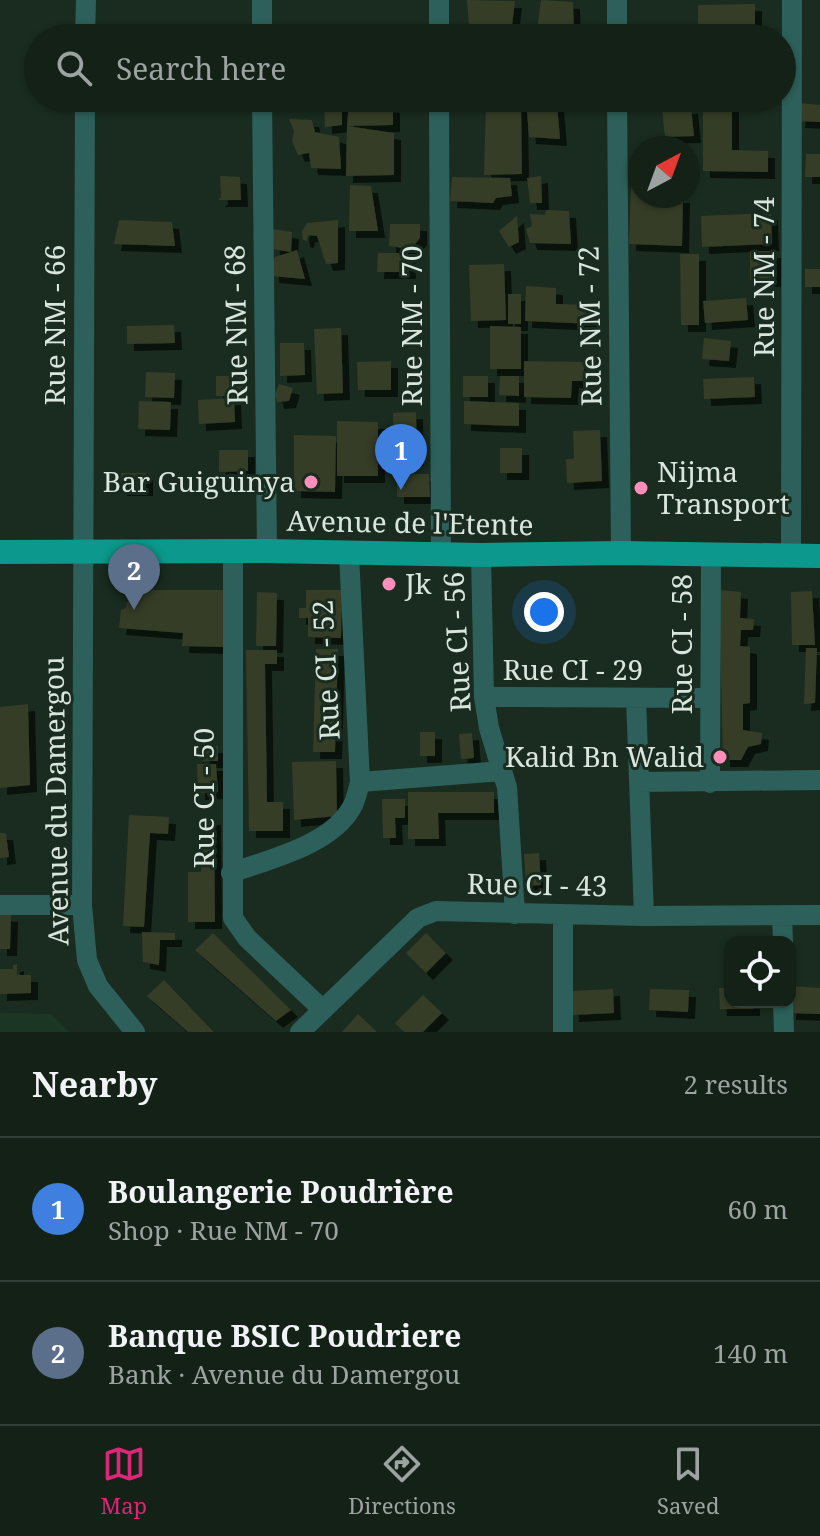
<!DOCTYPE html>
<html lang="en">
<head>
<meta charset="utf-8">
<style>
  :root { --surface:#132117; --page:#202e24; --text:#f1f3f6; --muted:#9da3a1; --line:#323e36; --accent:#db2777 }
  body { margin:0; font-family:"Noto Serif",serif; background:var(--page); color:var(--text) }
  .controls { position:absolute; right:24px; bottom:24px; display:grid; overflow:hidden; border-radius:16px; box-shadow:0 2px 6px #0004 }
  .controls button { width:72px; height:72px; display:grid; place-items:center; padding:0; border:0; border-bottom:2px solid var(--line); background:var(--surface); color:var(--text); font:40px sans-serif }
  .compass { position:absolute; left:628px; top:136px; width:72px; height:72px; border-radius:50%; background:var(--surface); box-shadow:0 2px 6px #0004; rotate:41deg }
  .you { position:absolute; left:544px; top:612px; width:28px; height:28px; margin:-20px; border:6px solid #fff; border-radius:50%; background:#1a73e8; box-shadow:0 0 0 12px #1a73e833 }
  .badge { display:grid; place-items:center; width:52px; height:52px; border-radius:50%; background:var(--accent); color:#fff; font-size:26px; font-weight:700 }
  .pin { position:absolute; translate:-50% -66px; filter:drop-shadow(0 2px 4px #0008) }
  .pin::after { content:''; position:absolute; top:42px; width:28px; height:24px; background:inherit; clip-path:polygon(0 0,100% 0,50% 100%) }
  .list { margin:0; padding:0; list-style:none }
  h2 { display:flex; justify-content:space-between; align-items:center; height:104px; margin:0; padding:0 32px; font-size:34px }
  h2 small { font-size:26px; font-weight:400; color:var(--muted) }
  .list li { display:grid; grid-template-columns:52px 1fr auto; gap:24px; align-items:center; box-sizing:border-box; height:144px; padding:0 32px; border-top:2px solid var(--line) }
  .list b { display:block; font-size:30px; white-space:nowrap }
  .list p { margin:0; font-size:26px; white-space:nowrap; color:var(--muted) }
  .list em { font-size:26px; font-style:normal; color:var(--muted) }
  .icon { flex:none; width:44px; height:44px; fill:none; stroke:currentColor; stroke-width:2; stroke-linecap:round; stroke-linejoin:round }
  .map { position:relative; flex:none; width:820px; height:1032px; overflow:hidden }
  .search { position:absolute; background:var(--surface); box-shadow:0 2px 6px #0004; left:24px; right:24px; top:24px; height:88px; display:flex; align-items:center; gap:20px; box-sizing:border-box; padding:0 28px; border-radius:44px; color:var(--muted); font-size:30px }
  .sheet { height:392px; background:var(--surface) }
  nav { display:flex; justify-content:space-around; align-items:center; box-sizing:border-box; height:112px; border-top:2px solid var(--line); background:var(--surface); font-size:22px; color:var(--muted) }
  nav a { display:grid; justify-items:center; gap:4px }
  nav .on { color:var(--accent) }
  .map>svg:first-child { display:block }
  .built { fill:#1c3625 }
  .building { fill:#363c28; filter:url(#shadow) }
  .lines { fill:none; stroke-linecap:round; stroke-linejoin:round }
  .minor { stroke:#2d605a; stroke-width:20 }
  .major { stroke:#0c988c; stroke-width:24 }
  .poi-dot { fill:#ff8ebb; stroke:#192c1f; stroke-width:3 }
  .labels { text-anchor:middle; stroke-width:6; stroke-linejoin:round; paint-order:stroke }
  .street-label { font-size:28px; fill:#d9e5dd; stroke:#192c1f }
  .poi-label { font-size:28px; fill:#d9e5dd; stroke:#192c1f; text-anchor:start }
</style>
</head>
<body>
<div class="map">
<svg width="820" height="1032" viewBox="0 0 820 1032">
  <defs>
    <filter id="shadow"><feDropShadow dx="7" dy="7" stdDeviation="0" flood-color="#0009"/></filter>
  </defs>
  <rect width="100%" height="100%" fill="#192c1f"/>
  <path class="built" d="M 0,1013 L 51,1014 L 69,1032 L 0,1032 Z"/>
  <path class="building" d="M 467,0 L 515,1 L 512,26 L 469,26 Z
    M 541,0 L 573,2 L 574,38 L 536,38 Z
    M 755,4 L 755,27 L 698,28 L 698,5 Z
    M 673,30 L 694,30 L 694,38 L 672,38 Z
    M 339,31 L 340,38 L 300,38 L 300,32 Z
    M 188,98 L 245,98 L 244,104 L 188,103 Z
    M 324,98 L 345,98 L 345,102 L 326,100 L 342,105 L 342,125 L 325,127 Z
    M 526,99 L 557,104 L 560,139 L 529,137 Z
    M 349,101 L 393,106 L 393,125 L 347,126 L 394,133 L 394,175 L 346,176 L 347,126 Z
    M 703,101 L 732,103 L 732,150 L 768,151 L 768,172 L 703,171 Z
    M 486,103 L 521,104 L 522,174 L 484,175 Z
    M 800,103 L 820,105 L 820,122 L 798,121 Z
    M 691,107 L 694,136 L 665,137 L 662,108 Z
    M 289,119 L 312,120 L 315,132 L 339,137 L 341,169 L 311,168 L 309,153 L 298,155 L 292,141 L 294,131 Z
    M 806,154 L 820,154 L 820,177 L 805,177 Z
    M 220,176 L 240,177 L 241,200 L 218,200 L 221,197 Z
    M 541,176 L 542,203 L 530,203 L 527,178 Z
    M 452,177 L 510,178 L 512,196 L 496,198 L 493,203 L 450,201 Z
    M 631,184 L 640,184 L 640,196 L 683,196 L 682,246 L 629,244 Z
    M 350,185 L 371,186 L 378,231 L 349,231 Z
    M 546,210 L 569,211 L 571,244 L 530,243 L 526,229 L 532,226 L 530,214 L 545,215 Z
    M 771,213 L 772,244 L 702,247 L 701,216 Z
    M 517,216 L 519,242 L 509,247 L 499,231 Z
    M 119,220 L 172,222 L 175,246 L 114,244 Z
    M 338,220 L 338,263 L 326,264 L 317,236 L 308,235 L 307,241 L 303,240 L 302,231 L 307,223 Z
    M 390,224 L 420,224 L 420,238 L 411,249 L 389,246 Z
    M 272,229 L 292,232 L 291,252 L 297,250 L 305,279 L 272,276 L 272,263 L 275,257 L 291,252 L 273,249 Z
    M 750,251 L 774,251 L 774,280 L 750,280 Z
    M 378,253 L 408,253 L 409,272 L 377,272 Z
    M 680,254 L 699,254 L 699,325 L 681,325 Z
    M 504,264 L 506,320 L 471,321 L 469,265 Z
    M 805,269 L 820,269 L 820,287 L 805,287 Z
    M 526,286 L 556,288 L 556,304 L 595,305 L 594,324 L 525,321 Z
    M 508,294 L 521,294 L 521,324 L 508,324 Z
    M 746,298 L 748,320 L 705,323 L 703,301 Z
    M 174,325 L 175,343 L 127,344 L 127,326 Z
    M 490,326 L 521,327 L 521,369 L 490,369 Z
    M 341,328 L 343,393 L 317,394 L 314,329 Z
    M 704,338 L 731,341 L 729,361 L 702,359 Z
    M 280,343 L 304,343 L 305,375 L 280,376 Z
    M 391,361 L 391,390 L 358,390 L 357,362 Z
    M 524,361 L 584,362 L 584,381 L 572,381 L 571,398 L 524,397 Z
    M 146,372 L 175,373 L 174,398 L 145,397 Z
    M 216,376 L 242,376 L 242,396 L 216,396 Z
    M 463,376 L 488,376 L 488,397 L 463,397 Z
    M 500,376 L 519,376 L 519,396 L 499,395 Z
    M 754,377 L 755,397 L 704,399 L 703,379 Z
    M 279,384 L 293,388 L 289,401 L 277,402 L 275,394 Z
    M 234,398 L 235,422 L 199,424 L 198,400 Z
    M 139,401 L 171,402 L 170,430 L 138,429 Z
    M 464,401 L 519,403 L 519,426 L 464,424 Z
    M 416,412 L 417,459 L 394,459 L 393,413 Z
    M 337,421 L 378,422 L 378,476 L 337,476 Z
    M 600,430 L 602,481 L 567,483 L 566,459 L 574,459 L 573,431 Z
    M 294,435 L 336,436 L 335,492 L 294,491 Z
    M 500,448 L 522,448 L 522,473 L 500,473 Z
    M 219,450 L 248,450 L 248,471 L 219,472 Z
    M 120,473 L 146,473 L 146,489 L 120,489 Z
    M 397,474 L 429,474 L 430,497 L 397,497 Z
    M 144,590 L 223,590 L 223,647 L 182,646 L 183,633 L 119,628 L 121,610 L 126,608 L 127,602 L 132,601 L 134,596 L 137,597 Z
    M 306,590 L 342,590 L 341,638 L 308,637 L 308,618 L 299,618 L 299,608 L 306,608 Z
    M 719,590 L 741,592 L 740,618 L 754,619 L 753,630 L 741,630 L 740,646 L 750,647 L 750,703 L 743,704 L 743,730 L 762,733 L 761,744 L 748,747 L 741,760 L 723,760 Z
    M 812,591 L 815,645 L 792,645 L 791,592 Z
    M 257,592 L 277,593 L 276,646 L 256,646 Z
    M 806,648 L 817,648 L 815,703 L 804,704 Z
    M 316,649 L 338,649 L 335,752 L 313,752 Z
    M 246,650 L 277,650 L 277,664 L 265,664 L 267,802 L 283,802 L 283,831 L 249,831 Z
    M 28,704 L 30,785 L 0,788 L 0,707 Z
    M 420,732 L 435,732 L 435,756 L 420,756 Z
    M 472,733 L 474,758 L 461,759 L 459,734 Z
    M 202,746 L 218,746 L 218,761 L 203,761 Z
    M 336,761 L 337,816 L 294,820 L 292,762 Z
    M 197,764 L 216,764 L 218,792 L 198,793 Z
    M 408,792 L 494,792 L 494,813 L 438,813 L 439,839 L 408,839 Z
    M 382,799 L 405,799 L 405,818 L 395,818 L 396,838 L 383,838 Z
    M 129,815 L 169,817 L 168,834 L 150,833 L 144,927 L 123,926 Z
    M 200,818 L 214,818 L 215,922 L 188,922 L 188,872 L 201,872 Z
    M 0,833 L 6,833 L 9,857 L 0,858 Z
    M 539,853 L 541,885 L 526,886 L 524,854 Z
    M 0,914 L 11,915 L 10,949 L 0,949 Z
    M 142,932 L 175,933 L 175,940 L 160,940 L 159,965 L 143,962 Z
    M 213,933 L 291,1010 L 276,1021 L 195,950 Z
    M 426,933 L 446,953 L 426,973 L 406,953 Z
    M 17,964 L 17,975 L 31,975 L 31,993 L 0,994 L 0,969 L 13,969 L 13,965 Z
    M 164,980 L 214,1032 L 188,1032 L 147,996 Z
    M 790,986 L 820,988 L 820,1014 L 789,1013 Z
    M 719,988 L 730,988 L 730,1002 L 753,1002 L 753,1009 L 720,1009 Z
    M 613,989 L 614,1013 L 572,1015 L 571,991 Z
    M 650,989 L 689,990 L 688,1012 L 649,1010 Z
    M 423,995 L 442,1013 L 423,1032 L 404,1032 L 395,1023 Z
    M 358,1014 L 377,1032 L 342,1032 Z"/>
  <g class="lines">
    <path class="minor" d="M 439,0 L 439,38
      M 85,38 L 86,0
      M 262,38 L 262,0
      M 617,38 L 617,0
      M 85,98 L 82,905 L 87,960 L 98,986 L 135,1032
      M 262,98 L 267,551
      M 439,98 L 441,554
      M 617,98 L 621,553
      M 233,551 L 233,918 L 247,938 L 322,1009
      M 349,554 L 360,782
      M 791,554 L 792,0
      M 481,555 L 484,697 L 489,728 L 502,771
      M 484,697 L 710,698
      M 636,698 L 644,916
      M 639,782 L 820,780
      M 710,783 L 711,554
      M 231,873 C 270,859 331,845 352,807 C 356,800 358,790 360,782 L 502,771 L 507,787 L 515,914
      M 0,905 L 82,905
      M 563,914 L 563,1032
      M 782,915 L 783,942
      M 783,1002 L 784,1032
      M 300,1032 L 418,918 L 436,911 L 644,916 L 820,915"/>
    <path class="major" d="M 0,552 L 267,551 L 481,555 L 621,553 L 820,556"/>
  </g>
  <g class="poi-dot">
    <circle cx="311" cy="482" r="8"/>
    <circle cx="641" cy="488" r="8"/>
    <circle cx="389" cy="584" r="8"/>
    <circle cx="720" cy="757" r="8"/>
  </g>
  <g class="labels">
    <g class="street-label">
      <text transform="translate(764 277) rotate(-90)" y="10">Rue NM - 74</text>
      <text transform="translate(55 325) rotate(-90)" y="10">Rue NM - 66</text>
      <text transform="translate(236 325) rotate(-91)" y="10">Rue NM - 68</text>
      <text transform="translate(412 326) rotate(-90)" y="10">Rue NM - 70</text>
      <text transform="translate(590 326) rotate(-91)" y="10">Rue NM - 72</text>
      <text transform="translate(410 523) rotate(1)" y="10">Avenue de l'Etente</text>
      <text transform="translate(457 642) rotate(-93)" y="10">Rue CI - 56</text>
      <text transform="translate(682 644) rotate(-90)" y="10">Rue CI - 58</text>
      <text transform="translate(326 670) rotate(-93)" y="10">Rue CI - 52</text>
      <text x="573" y="680">Rue CI - 29</text>
      <text transform="translate(204 798) rotate(-90)" y="10">Rue CI - 50</text>
      <text transform="translate(56 801) rotate(-91)" y="10">Avenue du Damergou</text>
      <text transform="translate(537 885) rotate(1)" y="10">Rue CI - 43</text>
    </g>
    <g class="poi-label">
      <text x="657" y="482">Nijma<tspan x="657" dy="32">Transport</tspan></text>
      <text x="295" y="492" text-anchor="end">Bar Guiguinya</text>
      <text x="405" y="594">Jk</text>
      <text x="704" y="767" text-anchor="end">Kalid Bn Walid</text>
    </g>
  </g>
</svg>
<div class="controls">
<button><svg class="icon" aria-label="locate" viewBox="0 0 24 24"><circle cx="12" cy="12" r="6"/><path d="M12 2v4M12 18v4M2 12h4M18 12h4"/></svg></button>
</div>
<svg class="compass" viewBox="-18 -18 36 36"><path d="M0-13l5 13h-10z" fill="#e53935"/><path d="M0 13l5-13h-10z" fill="#9da3a1"/></svg>
<div class="you"></div>
<div class="pin badge" style="left:401px;top:490px;background:#3f7fe0">1</div>
<div class="pin badge" style="left:134px;top:610px;background:#5c6f8a">2</div>
<div class="search"><svg class="icon" aria-label="search" viewBox="0 0 24 24"><circle cx="10" cy="10" r="6"/><path d="M15 15l6 6"/></svg>Search here</div>
</div>
<section class="sheet">
<h2>Nearby<small>2 results</small></h2>
<ul class="list">
<li><span class="badge" style="background:#3f7fe0">1</span><div><b>Boulangerie Poudrière</b><p>Shop · Rue NM - 70</p></div><em>60 m</em></li>
<li><span class="badge" style="background:#5c6f8a">2</span><div><b>Banque BSIC Poudriere</b><p>Bank · Avenue du Damergou</p></div><em>140 m</em></li>
</ul>
</section>
<nav>
<a class="on"><svg class="icon" aria-label="map" viewBox="0 0 24 24"><path d="M3 6l6-2 6 2 6-2v14l-6 2-6-2-6 2zM9 4v14M15 6v14"/></svg>Map</a>
<a><svg class="icon" aria-label="directions" viewBox="0 0 24 24"><path d="M12 3l9 9-9 9-9-9zM9 14v-3h6M13 9l2 2-2 2"/></svg>Directions</a>
<a><svg class="icon" aria-label="saved" viewBox="0 0 24 24"><path d="M7 4h10v16l-5-4-5 4z"/></svg>Saved</a>
</nav>
</body>
</html>
